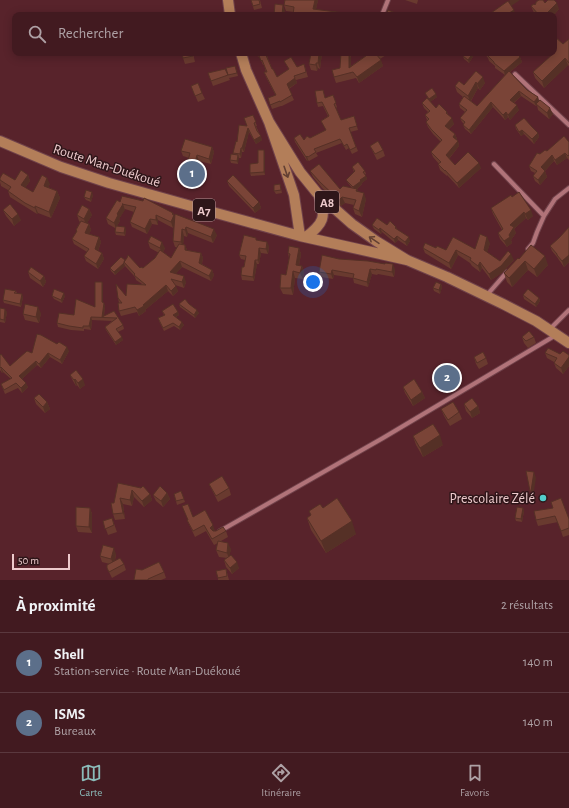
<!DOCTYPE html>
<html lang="fr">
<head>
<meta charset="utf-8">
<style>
  :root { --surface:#421a20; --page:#4c272d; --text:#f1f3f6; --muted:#aea1a5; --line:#5a383e; --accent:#8bbbb9 }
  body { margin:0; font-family:"Alegreya Sans",sans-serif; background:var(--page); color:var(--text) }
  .scale { position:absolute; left:12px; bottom:10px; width:58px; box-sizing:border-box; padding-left:4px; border:2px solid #edcacc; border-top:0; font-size:11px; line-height:14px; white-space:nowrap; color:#edcacc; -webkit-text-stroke:3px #2e1619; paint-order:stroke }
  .you { position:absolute; left:313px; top:282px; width:14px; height:14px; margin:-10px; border:3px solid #fff; border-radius:50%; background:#1a73e8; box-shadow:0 0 0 6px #1a73e833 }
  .badge { display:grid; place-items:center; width:26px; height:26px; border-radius:50%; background:var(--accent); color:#fff; font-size:13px; font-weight:700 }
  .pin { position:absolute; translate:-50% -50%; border:2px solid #fff; box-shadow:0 1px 4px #0006 }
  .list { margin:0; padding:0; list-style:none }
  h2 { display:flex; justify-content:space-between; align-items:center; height:52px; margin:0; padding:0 16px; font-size:17px }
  h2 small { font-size:13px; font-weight:400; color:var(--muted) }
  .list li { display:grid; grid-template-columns:26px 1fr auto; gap:12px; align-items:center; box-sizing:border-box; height:60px; padding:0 16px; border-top:1px solid var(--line) }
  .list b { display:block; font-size:15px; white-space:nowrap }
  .list p { margin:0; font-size:13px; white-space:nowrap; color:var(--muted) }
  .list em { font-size:13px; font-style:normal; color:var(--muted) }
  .icon { flex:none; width:22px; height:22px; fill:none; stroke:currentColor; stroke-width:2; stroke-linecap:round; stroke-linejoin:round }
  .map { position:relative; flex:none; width:569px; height:580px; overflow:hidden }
  .search { position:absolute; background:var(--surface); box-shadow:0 2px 10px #0003; left:12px; right:12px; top:12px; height:44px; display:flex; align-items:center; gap:10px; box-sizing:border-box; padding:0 14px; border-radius:8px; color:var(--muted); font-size:15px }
  .sheet { height:172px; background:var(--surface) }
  nav { display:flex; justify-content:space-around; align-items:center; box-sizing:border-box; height:56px; border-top:1px solid var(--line); background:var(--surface); font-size:11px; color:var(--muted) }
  nav a { display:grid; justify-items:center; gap:2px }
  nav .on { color:var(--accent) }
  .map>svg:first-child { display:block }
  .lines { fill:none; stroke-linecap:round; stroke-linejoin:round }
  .street-casing { stroke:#70424a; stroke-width:6 }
  .primary-casing { stroke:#70424a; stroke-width:12 }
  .street { stroke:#b17379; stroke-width:4 }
  .primary { stroke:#b37e59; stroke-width:10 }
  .wall { fill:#693a2f }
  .shaded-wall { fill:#553026 }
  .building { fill:#7a4437; stroke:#553026 }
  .oneway { stroke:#634033 }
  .poi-dot { fill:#53cdcb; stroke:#2e1619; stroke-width:1.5 }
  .labels { text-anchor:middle; stroke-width:3; stroke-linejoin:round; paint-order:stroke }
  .shield { fill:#2e1619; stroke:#b49496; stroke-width:1 }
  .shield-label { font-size:13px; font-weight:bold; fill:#edcacc }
  .street-label { font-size:14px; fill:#edcacc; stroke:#2e1619 }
  .poi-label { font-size:14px; fill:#edcacc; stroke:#2e1619; text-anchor:end }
</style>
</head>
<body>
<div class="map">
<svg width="569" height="580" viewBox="0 0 569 580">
  <rect width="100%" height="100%" fill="#58232b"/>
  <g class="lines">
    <g class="street-casing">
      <path id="street" d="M 382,15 L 388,0
        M 515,74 L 569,125
        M 494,164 L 544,216
        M 528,249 L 533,243 L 537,232 L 544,216 L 555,199 L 569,188
        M 487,295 L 507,272
        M 549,330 L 569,310
        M 220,531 L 383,438 L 556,335"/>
    </g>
    <g class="primary-casing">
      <path id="primary" d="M 228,0 L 230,15
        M 241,53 L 246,70 L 269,122 L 294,195 L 300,236
        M 269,122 L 300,172 L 317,193 L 352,224 L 376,241 L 407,260 L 447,277 L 503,304 L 536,321 L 569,343
        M 0,141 L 61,167 L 109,183 L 216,213 L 300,236 L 407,260
        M 306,237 C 323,224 327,217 319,196"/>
    </g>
    <use href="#street" class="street"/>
    <use href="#primary" class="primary"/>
  </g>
  <path class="wall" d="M 251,0 L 260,0 L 262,8 L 254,10 Z
    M 285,0 L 318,0 L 316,9 L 294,12 L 286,11 L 284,5 Z
    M 405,0 L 418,0 L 417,4 Z
    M 545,3 L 559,9 L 554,15 L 536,15 L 534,13 L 531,6 L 535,5 Z
    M 558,39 L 563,44 L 569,39 L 569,66 L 568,65 L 544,88 L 535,78 L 533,72 L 552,55 L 550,53 L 554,53 Z
    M 182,53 L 193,53 L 195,62 L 185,64 L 183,58 Z
    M 257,53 L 266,53 L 272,69 L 277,77 L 289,69 L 284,61 L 297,67 L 304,64 L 308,77 L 296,80 L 297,83 L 289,89 L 294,100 L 282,106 L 281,106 L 272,109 L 268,98 L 276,96 L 266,77 L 264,72 L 266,72 L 264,65 L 263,65 L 259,56 L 258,57 Z
    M 309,53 L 322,53 L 320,69 L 318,68 L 317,71 L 311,70 L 309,64 L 311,56 Z
    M 341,53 L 350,53 L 351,58 L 351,66 L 370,53 L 385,53 L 386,55 L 380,59 L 383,66 L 359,83 L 356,78 L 336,83 L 334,77 L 340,68 Z
    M 465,53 L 474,53 L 474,55 L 469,63 L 464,59 L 463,56 Z
    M 484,53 L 516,53 L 520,57 L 522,62 L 510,72 L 527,90 L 538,97 L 539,101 L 553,114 L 549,119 L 538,110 L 537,105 L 536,106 L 521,96 L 514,103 L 519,110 L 510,120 L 508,117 L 505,120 L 493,107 L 471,134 L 465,129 L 463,125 L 464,124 L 462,122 L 460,118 L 465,112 L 460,108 L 459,104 L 463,97 L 457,92 L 455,86 L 464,85 L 476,71 L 485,83 L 480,90 L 478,88 L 471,101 L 477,106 L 505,75 L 495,68 L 495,66 L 489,61 L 488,58 Z
    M 236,69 L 238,76 L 229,78 L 230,80 L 213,86 L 208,73 L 228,75 Z
    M 191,86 L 202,93 L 205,99 L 198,102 Z
    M 323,90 L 325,98 L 333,95 L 337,107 L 336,108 L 341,120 L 354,116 L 358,130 L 350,132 L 358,151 L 352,154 L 349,148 L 346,150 L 342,143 L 316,153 L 318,156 L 309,161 L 308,160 L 307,161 L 295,142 L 294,138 L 304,140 L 310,138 L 326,130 L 321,121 L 328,116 L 323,106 L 318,107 L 317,103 Z
    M 425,93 L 437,97 L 430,102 L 436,108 L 447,112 L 448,115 L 454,124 L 449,129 L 455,134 L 457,139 L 456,140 L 458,141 L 459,146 L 449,159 L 455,165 L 481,168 L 459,188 L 447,175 L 447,176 L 440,170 L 438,164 L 439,164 L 433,157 L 431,152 L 441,142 L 433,134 L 428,127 L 426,122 L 427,120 L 425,115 L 428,112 L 424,108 L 422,103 L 430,102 L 427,96 Z
    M 253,115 L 257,126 L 256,126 L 262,140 L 256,144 L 249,132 L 244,152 L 242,152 L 241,158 L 238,158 L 238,164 L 231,163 L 230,160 L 234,155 L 233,153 L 237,142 L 247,126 Z
    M 515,125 L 532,127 L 538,133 L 539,137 L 534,144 L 524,134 L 521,136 L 516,129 Z
    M 569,142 L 569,160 L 567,158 L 557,165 L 554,161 L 545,171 L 547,177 L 540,185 L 535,181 L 533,176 L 535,173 L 531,171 L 529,166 L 540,154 Z
    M 370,146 L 383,150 L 385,156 L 377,160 Z
    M 212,147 L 214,152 L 211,164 L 199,161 L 193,183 L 186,181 L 184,176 L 189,158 L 183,156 L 181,151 Z
    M 265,153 L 265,175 L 251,176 L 250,173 L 258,163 Z
    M 352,167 L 365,171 L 366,174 L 365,174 L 367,179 L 362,183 L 362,184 L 357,189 L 358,192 L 366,199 L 362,217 L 355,214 L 353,208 L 354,205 L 345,203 L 341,206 L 322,188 L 313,177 L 310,171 L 340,189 L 352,188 L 348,183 L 346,180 L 354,172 Z
    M 28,175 L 30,181 L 25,188 L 33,192 L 50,184 L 48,187 L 57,191 L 60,198 L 51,218 L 38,213 L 37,214 L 10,197 L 8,191 L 8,190 L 1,186 L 0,182 L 0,178 L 15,180 Z
    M 227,181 L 259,202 L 261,208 L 255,213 L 229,186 Z
    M 280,184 L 282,193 L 276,194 L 274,191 Z
    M 93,195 L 91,202 L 86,200 L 84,197 Z
    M 512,197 L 533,216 L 528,220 L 526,218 L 514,229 L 516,233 L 511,240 L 512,243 L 507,247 L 500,239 L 498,233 L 502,230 L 493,214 L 491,208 Z
    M 120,202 L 173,213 L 175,217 L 217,235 L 213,243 L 188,233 L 187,237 L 184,236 L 183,244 L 185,245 L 187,250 L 201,253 L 203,258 L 202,264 L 212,270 L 214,275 L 211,281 L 182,267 L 175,274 L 186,282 L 184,288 L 175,285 L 178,291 L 173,296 L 168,291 L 145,310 L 146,311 L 139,316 L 137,312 L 121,316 L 119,311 L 119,303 L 118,298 L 126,296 L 142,284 L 136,280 L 135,277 L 125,266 L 115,275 L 111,271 L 110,268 L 125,260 L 140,268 L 143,268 L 155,258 L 159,253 L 150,248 L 148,242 L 165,248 L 163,252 L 171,258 L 177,247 L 175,247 L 173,241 L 174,224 L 173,228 L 158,220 L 158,225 L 152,224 L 147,234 L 132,227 L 130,222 L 134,212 L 125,209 L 119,219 L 120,221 L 117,226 L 126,230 L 125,236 L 116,235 L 115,232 L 115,228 L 108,224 L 106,218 Z
    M 89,209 L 92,215 L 87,223 L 89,224 L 91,230 L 89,234 L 99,237 L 101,242 L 98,251 L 102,253 L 104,259 L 98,269 L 86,261 L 84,256 L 87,252 L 74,244 L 72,239 L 77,231 L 76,230 L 80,222 L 79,221 L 77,215 Z
    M 3,210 L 21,220 L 14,226 L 6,216 Z
    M 372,225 L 387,225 L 396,227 L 397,230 L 410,241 L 407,246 L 398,240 L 395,243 L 382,232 L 381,234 L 374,229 Z
    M 257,240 L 269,246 L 268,254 L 261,253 L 259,264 L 257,264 L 254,281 L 242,280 L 241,275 L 244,267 L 245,260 L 241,259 L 239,255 Z
    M 490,243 L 487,252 L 500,261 L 514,260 L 503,272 L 491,280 L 482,268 L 480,272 L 472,266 L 470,263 L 458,255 L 451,269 L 425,253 L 423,248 L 436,248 L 446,250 L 475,249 Z
    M 550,246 L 569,262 L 564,267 L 559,260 L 557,257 L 552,251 Z
    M 299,248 L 301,254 L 299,266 L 302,266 L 304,272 L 303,279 L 295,278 L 293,295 L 283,294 L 280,288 L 286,275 L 289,258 L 288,253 Z
    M 339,259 L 395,269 L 394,277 L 378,274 L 377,275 L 372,274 L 368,287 L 354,283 L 353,278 L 334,275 L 333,279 L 321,277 L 319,272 Z
    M 519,259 L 548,265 L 537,277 L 528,270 L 512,287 L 507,282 L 504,273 Z
    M 28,272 L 44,276 L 46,282 L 43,287 L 30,278 Z
    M 102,282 L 103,285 L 103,303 L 105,306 L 104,316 L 114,311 L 123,325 L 124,329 L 118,332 L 123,340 L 116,345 L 106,330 L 105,327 L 112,321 L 92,320 L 91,330 L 84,329 L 84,331 L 71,330 L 58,327 L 57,323 L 95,307 Z
    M 441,284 L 442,287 L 440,294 L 434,291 L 433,288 Z
    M 16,291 L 17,293 L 23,297 L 21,307 L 4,303 L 3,300 Z
    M 523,295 L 539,298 L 540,301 L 536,307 L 524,299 Z
    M 52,296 L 65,296 L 62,303 L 54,299 Z
    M 179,304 L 189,304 L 199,313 L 195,318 L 180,307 Z
    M 0,308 L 7,312 L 5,323 L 0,322 Z
    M 162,311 L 178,312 L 179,315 L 176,317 L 184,325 L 180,330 L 174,326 L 164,331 L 159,321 L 164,315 Z
    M 41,313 L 39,323 L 25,320 L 23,314 Z
    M 522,337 L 534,337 L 536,343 L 528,348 L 524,343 Z
    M 69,351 L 62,364 L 50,357 L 41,368 L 37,365 L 22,379 L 28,387 L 22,393 L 18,388 L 5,394 L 1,384 L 11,379 L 3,372 L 2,373 L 0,370 L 0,355 L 10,366 L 32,353 Z
    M 545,353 L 560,354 L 569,355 L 569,366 L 563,374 L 556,368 L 554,363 L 554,362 L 547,358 Z
    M 474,357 L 486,358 L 488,364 L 479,369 L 476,364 Z
    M 434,371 L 454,373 L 456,380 L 441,387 L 436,377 Z
    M 70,375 L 85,385 L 80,389 L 77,385 L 76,386 L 73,381 Z
    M 403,387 L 422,392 L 425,398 L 413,406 L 405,393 Z
    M 34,398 L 47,402 L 50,409 L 45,413 L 36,404 Z
    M 464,404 L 478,406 L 480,413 L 472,418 L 466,411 Z
    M 441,409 L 459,412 L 462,419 L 450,426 L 444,416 Z
    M 413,436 L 443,445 L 423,457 L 416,445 Z
    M 118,483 L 150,494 L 152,500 L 144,507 L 134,497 L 132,506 L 123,504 L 125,519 L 115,520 L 113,514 L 114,503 Z
    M 209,484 L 229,488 L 231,495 L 218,502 Z
    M 181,491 L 185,502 L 177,505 L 174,494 Z
    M 167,493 L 170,499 L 163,507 L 156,501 L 153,495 Z
    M 90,508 L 92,514 L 92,533 L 78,532 L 76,526 Z
    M 323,508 L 356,534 L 326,553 L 311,530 L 307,518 L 311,515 L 309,511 Z
    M 523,508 L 524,511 L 522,522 L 516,521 L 515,518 Z
    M 534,511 L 569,519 L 569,535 L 563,537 L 558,522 L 538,526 L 536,520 Z
    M 193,517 L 215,531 L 214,531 L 226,531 L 228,537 L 221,541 L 231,549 L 229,556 L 239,568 L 232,574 L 226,567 L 224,560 L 227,558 L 219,557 L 216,550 L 218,543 L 214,545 L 206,531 L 195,537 L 187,520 Z
    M 112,518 L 117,532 L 108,535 L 103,521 Z
    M 116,554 L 115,561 L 124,564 L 126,570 L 112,578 L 107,568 L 110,564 L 102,562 L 100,556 Z
    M 226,569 L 229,580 L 218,580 L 218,578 Z
    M 142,570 L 164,572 L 166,578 L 161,580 L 134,580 Z"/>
  <path class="shaded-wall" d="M 315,0 L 318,0 L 315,15 L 313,9 Z
    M 509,0 L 520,0 L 511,6 Z
    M 557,3 L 559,9 L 554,15 L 546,15 L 546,14 Z
    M 283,5 L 285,11 L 284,15 L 282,15 Z
    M 514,10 L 516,15 L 506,15 Z
    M 319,53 L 322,53 L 320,69 L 318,63 Z
    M 349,53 L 351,58 L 351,74 L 349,68 Z
    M 473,53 L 474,53 L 474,55 L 469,63 L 468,60 Z
    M 520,57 L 522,62 L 505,76 L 504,71 Z
    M 565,58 L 568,65 L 544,88 L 542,81 Z
    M 381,60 L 383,66 L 359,83 L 357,77 Z
    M 316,63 L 318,68 L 317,71 L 316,65 Z
    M 483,77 L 485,83 L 480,90 L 477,84 Z
    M 295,78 L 297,83 L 288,89 L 287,84 Z
    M 476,82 L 478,88 L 470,102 L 468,96 Z
    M 519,91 L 521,96 L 512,104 L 510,100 Z
    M 436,94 L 437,97 L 430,102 L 429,99 Z
    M 538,97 L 539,102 L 536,106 L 534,102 Z
    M 491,102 L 493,107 L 471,134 L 469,130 Z
    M 517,105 L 519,110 L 510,120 L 508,115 Z
    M 550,108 L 553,114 L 549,119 L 547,113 Z
    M 506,112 L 508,117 L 505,120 L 503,115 Z
    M 452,118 L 454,124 L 447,131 L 445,126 Z
    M 248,128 L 249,132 L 244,152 L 242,148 Z
    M 522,130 L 524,134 L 521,136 L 519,132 Z
    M 538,133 L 539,137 L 534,144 L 532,139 Z
    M 455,134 L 457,139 L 454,142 L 453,137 Z
    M 261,136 L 262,140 L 256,144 L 254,140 Z
    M 458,141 L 459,146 L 447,161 L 446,155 Z
    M 212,147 L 214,152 L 211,164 L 209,159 Z
    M 241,148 L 242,152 L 241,158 L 240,154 Z
    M 264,150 L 265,153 L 265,175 L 264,172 Z
    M 565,153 L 567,158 L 557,165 L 555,160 Z
    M 197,155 L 199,161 L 193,183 L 191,178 Z
    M 238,155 L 239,158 L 238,164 L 237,161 Z
    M 552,155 L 554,161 L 543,173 L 541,167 Z
    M 307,156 L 308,160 L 307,161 L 306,157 Z
    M 479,163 L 481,168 L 459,188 L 457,183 Z
    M 545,171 L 547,177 L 540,185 L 538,180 Z
    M 28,175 L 30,181 L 23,191 L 21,185 Z
    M 366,176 L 367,179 L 362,183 L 362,184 L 357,189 L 359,195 L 353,187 L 360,180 Z
    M 47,178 L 50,184 L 46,192 L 44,186 Z
    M 57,191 L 60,198 L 51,218 L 49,212 Z
    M 92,192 L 93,195 L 91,202 L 90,199 Z
    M 364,193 L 366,199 L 362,217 L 359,211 Z
    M 342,197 L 345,203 L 341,206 L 339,200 Z
    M 259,202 L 261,208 L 255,213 L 253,208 Z
    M 123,204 L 125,210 L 119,219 L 120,221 L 116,228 L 114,223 L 117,214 Z
    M 35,206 L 38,213 L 37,214 L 35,208 Z
    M 89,209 L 92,215 L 86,225 L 84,219 Z
    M 531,210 L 533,216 L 528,220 L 525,214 Z
    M 524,212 L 526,218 L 514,229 L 516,233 L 511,240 L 512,243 L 507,247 L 504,241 L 509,235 L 510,225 Z
    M 173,213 L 176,220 L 173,228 L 171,222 Z
    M 18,214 L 21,220 L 14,226 L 12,219 Z
    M 156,215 L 158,220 L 158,225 L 156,220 Z
    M 150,219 L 152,224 L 147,234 L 145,229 Z
    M 89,224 L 91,230 L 87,239 L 85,233 Z
    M 125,227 L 126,230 L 125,236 L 124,233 Z
    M 186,227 L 188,233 L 187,237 L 185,230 Z
    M 380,228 L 382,232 L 381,234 L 379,230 Z
    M 182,229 L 184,236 L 183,248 L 181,242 Z
    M 214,229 L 217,235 L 213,243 L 211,237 Z
    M 397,236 L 398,240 L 395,243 L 394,239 Z
    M 99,237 L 101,242 L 97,254 L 95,249 Z
    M 409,237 L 410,241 L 407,246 L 405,242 Z
    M 487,237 L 490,243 L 486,256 L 484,250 Z
    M 162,242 L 165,248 L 162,254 L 160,248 Z
    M 267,242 L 269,246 L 268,254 L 266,249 Z
    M 185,245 L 187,250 L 187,255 L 185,250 Z
    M 259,248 L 261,253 L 259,264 L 258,260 Z
    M 299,248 L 301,254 L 298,271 L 296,265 Z
    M 456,250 L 458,255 L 451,269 L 449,263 Z
    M 102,253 L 104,259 L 98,269 L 96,264 Z
    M 201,253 L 203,258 L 201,268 L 199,263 Z
    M 511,254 L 514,260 L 503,272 L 491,280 L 489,274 Z
    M 569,255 L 569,262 L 564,267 L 562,261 Z
    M 545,256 L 548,265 L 537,277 L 534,269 Z
    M 255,260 L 257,264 L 254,281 L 253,277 Z
    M 180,261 L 182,267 L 172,278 L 170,272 Z
    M 525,261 L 528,270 L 512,287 L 509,278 Z
    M 480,262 L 482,268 L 480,272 L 478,266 Z
    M 124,263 L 125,266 L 115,275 L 114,272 Z
    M 393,264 L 395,269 L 394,277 L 392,272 Z
    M 302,266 L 304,272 L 303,279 L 300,273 Z
    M 370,269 L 372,274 L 368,287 L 367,282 Z
    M 212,270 L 214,275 L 211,281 L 209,276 Z
    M 332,270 L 334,275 L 333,279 L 331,274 Z
    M 293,271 L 295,278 L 293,295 L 291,288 Z
    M 44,276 L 46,282 L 43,287 L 40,281 Z
    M 184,276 L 186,282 L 184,288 L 182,282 Z
    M 102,282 L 103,285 L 103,306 L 102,302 Z
    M 441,284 L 442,287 L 440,294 L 439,290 Z
    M 166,285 L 168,291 L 145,310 L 146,311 L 139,316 L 137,310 L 143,305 Z
    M 176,286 L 178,291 L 173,296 L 171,291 Z
    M 64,293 L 65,296 L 62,303 L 61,300 Z
    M 22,294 L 23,297 L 21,307 L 20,304 Z
    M 539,298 L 540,301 L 536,307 L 535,304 Z
    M 104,303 L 105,306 L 104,317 L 102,317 Z
    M 38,307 L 41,313 L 39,323 L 36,317 Z
    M 5,309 L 7,312 L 5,323 L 4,320 Z
    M 197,310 L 199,313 L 195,318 L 194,315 Z
    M 178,312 L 179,315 L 174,318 L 173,315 Z
    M 91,317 L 92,320 L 91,330 L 89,326 Z
    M 182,322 L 184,325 L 180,330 L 179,327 Z
    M 122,337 L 123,340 L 116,345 L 115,342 Z
    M 67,347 L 69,351 L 62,364 L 60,360 Z
    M 48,353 L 50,357 L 41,368 L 39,364 Z
    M 569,357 L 569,366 L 563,374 L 561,368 Z
    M 36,361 L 37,365 L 21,380 L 19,376 Z
    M 1,367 L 3,372 L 2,373 L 1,368 Z
    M 75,379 L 77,385 L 76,386 L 74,380 Z
    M 83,379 L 85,385 L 80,389 L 78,383 Z
    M 26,383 L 28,387 L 22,393 L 21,388 Z
    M 422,392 L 425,398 L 413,406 L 411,400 Z
    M 47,402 L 50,409 L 45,413 L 43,407 Z
    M 478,406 L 480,413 L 472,418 L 470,412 Z
    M 440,435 L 443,445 L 423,457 L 420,448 Z
    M 534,472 L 536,478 L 533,497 L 531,491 Z
    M 132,490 L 134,497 L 132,506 L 130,500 Z
    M 167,493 L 170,499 L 163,507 L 161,501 Z
    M 150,494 L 152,500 L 144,507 L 142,501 Z
    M 120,498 L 123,504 L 125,519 L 123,513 Z
    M 90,508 L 92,514 L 92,533 L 89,527 Z
    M 523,508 L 524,511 L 522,522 L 521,519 Z
    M 352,521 L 356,534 L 326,553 L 321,541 Z
    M 213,525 L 215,531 L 213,534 L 210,528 Z
    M 228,543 L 231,549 L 229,559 L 227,553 Z
    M 114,548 L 116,554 L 114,565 L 111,559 Z
    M 237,562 L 239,568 L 232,574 L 230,568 Z"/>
  <path class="building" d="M 251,0 L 259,0 L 260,4 L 253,6 Z
    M 285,0 L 315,0 L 313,9 L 352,14 L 352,15 L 293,15 L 294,7 L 284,5 Z
    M 539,0 L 543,0 L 545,3 L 548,0 L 554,0 L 557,3 L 546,14 L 547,15 L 539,15 L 531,6 L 534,4 L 535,5 L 536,3 L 536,2 Z
    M 508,1 L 514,10 L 506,15 L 493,15 L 491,13 Z
    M 275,4 L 283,5 L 282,15 L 274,15 Z
    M 388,10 L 398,14 L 397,15 L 386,15 Z
    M 554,33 L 556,34 L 554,36 L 563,44 L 569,39 L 569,63 L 565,58 L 542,81 L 533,72 L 554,53 Z
    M 182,53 L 193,53 L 193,56 L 183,58 Z
    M 258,53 L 265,53 L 272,69 L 273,69 L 277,77 L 289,69 L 284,61 L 291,57 L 297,67 L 304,64 L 306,72 L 294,76 L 295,78 L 287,84 L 292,95 L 280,102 L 280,101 L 270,105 L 268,98 L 276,95 L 264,72 L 267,72 L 262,60 L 261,61 Z
    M 311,53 L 319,53 L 318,63 L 316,63 L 316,65 L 309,64 Z
    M 341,53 L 349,53 L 349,68 L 370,53 L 378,53 L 376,54 L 381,60 L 357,77 L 353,72 L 334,77 L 332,70 L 340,68 Z
    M 465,53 L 473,53 L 468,60 L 463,56 Z
    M 487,53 L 516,53 L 520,57 L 504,71 L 494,63 L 494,62 L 488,56 L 488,55 Z
    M 235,66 L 237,73 L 228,75 L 226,68 Z
    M 225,69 L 228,75 L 211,81 L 208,73 Z
    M 476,71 L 483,77 L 477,84 L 476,82 L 468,96 L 455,86 L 459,81 L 464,85 Z
    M 509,71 L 527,90 L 538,97 L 534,102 L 519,91 L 510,100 L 517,105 L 508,115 L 506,112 L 503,115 L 491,102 L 469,130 L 463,125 L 465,122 L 460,118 L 467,110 L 459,104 L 464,96 L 477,106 Z
    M 198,83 L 202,93 L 195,96 L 191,86 Z
    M 432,88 L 436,94 L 429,99 L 425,93 Z
    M 323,90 L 325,98 L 333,95 L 336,103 L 334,104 L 341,120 L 354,116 L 357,126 L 349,128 L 356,147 L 350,150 L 347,144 L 344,146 L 340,139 L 314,149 L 316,152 L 308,157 L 307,156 L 306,157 L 294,138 L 300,134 L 304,140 L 307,136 L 310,138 L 326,130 L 321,121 L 329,116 L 322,102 L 317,103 L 315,91 Z
    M 427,98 L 436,108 L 439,104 L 447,112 L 446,113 L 452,118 L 445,126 L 455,134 L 453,137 L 458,141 L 446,155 L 455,165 L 468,152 L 479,163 L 457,183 L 445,170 L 445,171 L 438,164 L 441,162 L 431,152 L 442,140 L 431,129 L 426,122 L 429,119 L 425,115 L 430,111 L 422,103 Z
    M 540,100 L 550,108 L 547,113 L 536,104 Z
    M 253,115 L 256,122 L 254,123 L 257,131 L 261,136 L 254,140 L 248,128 L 242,148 L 241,148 L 240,154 L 233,153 L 236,141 L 237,142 L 239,125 L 247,126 L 244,118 Z
    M 524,118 L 532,127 L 538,133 L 532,139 L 522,130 L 519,132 L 515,125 Z
    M 564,136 L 569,142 L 569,155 L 568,156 L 565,153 L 555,160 L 552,155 L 541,167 L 545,171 L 538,180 L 533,176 L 537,171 L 529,166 L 537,153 L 540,154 L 545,150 L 547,151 Z
    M 185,139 L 212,147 L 209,159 L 197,155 L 191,178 L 184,176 L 190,153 L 181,151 Z
    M 378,141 L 383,150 L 375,154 L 370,146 Z
    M 258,150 L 264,150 L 264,172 L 250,173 L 250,164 L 258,163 Z
    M 231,154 L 238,155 L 237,161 L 230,160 Z
    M 358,162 L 365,171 L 363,172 L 366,176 L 360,180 L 361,181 L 353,187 L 346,180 L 355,171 L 352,167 Z
    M 319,164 L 340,189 L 343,186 L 357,189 L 356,191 L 364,193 L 359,211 L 353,208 L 356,200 L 342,197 L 339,200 L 320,182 L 310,171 Z
    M 21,170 L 28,175 L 21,185 L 33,192 L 42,175 L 47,178 L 44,186 L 57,191 L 49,212 L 35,206 L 35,208 L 25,203 L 8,191 L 11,187 L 0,180 L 0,178 L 3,173 L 15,180 Z
    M 233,175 L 259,202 L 253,208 L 227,181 Z
    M 280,184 L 281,190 L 274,191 L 274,185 Z
    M 86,190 L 92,192 L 90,199 L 84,197 Z
    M 519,192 L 531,210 L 525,214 L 524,212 L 510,225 L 514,227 L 509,235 L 510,237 L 504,241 L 498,233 L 503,229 L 491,208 L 511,195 L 512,197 Z
    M 122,196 L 143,201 L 144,198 L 173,213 L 172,214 L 174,215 L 171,222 L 156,215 L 156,220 L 150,219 L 145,229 L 130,222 L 136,207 L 122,204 L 123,204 L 117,214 L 118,215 L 114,223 L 106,218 L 117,200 L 120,202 Z
    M 10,204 L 18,214 L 12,219 L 3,210 Z
    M 82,205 L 89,209 L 84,219 L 77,215 Z
    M 175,214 L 214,229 L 211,237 L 186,227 L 185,230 L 182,229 L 181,242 L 173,241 Z
    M 377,218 L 387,225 L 390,221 L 396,227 L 395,228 L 409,237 L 405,242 L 397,236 L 394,239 L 380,228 L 379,230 L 372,225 Z
    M 81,221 L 89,224 L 85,233 L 99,237 L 95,249 L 102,253 L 96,264 L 84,256 L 89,249 L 72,239 L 77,231 L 76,230 Z
    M 116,226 L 125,227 L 124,233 L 115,232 Z
    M 569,227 L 569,255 L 562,261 L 557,255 L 557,254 L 550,246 L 559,238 Z
    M 480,234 L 487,237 L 484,250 L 500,261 L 508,251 L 511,254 L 501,266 L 489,274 L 480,262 L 478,266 L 470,260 L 471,258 L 456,250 L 449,263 L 423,248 L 425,243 L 436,248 L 437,246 L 446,250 L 453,237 L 475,249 Z
    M 244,235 L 256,238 L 256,240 L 267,242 L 266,249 L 259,248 L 258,260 L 255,260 L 253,277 L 241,275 L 242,267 L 244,267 L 246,256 L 239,255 Z
    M 151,236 L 162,242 L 160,248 L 148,242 Z
    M 179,244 L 185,245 L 185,250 L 201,253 L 199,263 L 212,270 L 209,276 L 180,261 L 170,272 L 184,276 L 182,282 L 171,279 L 176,286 L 171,291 L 166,285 L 143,305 L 144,306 L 137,310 L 135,307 L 119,311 L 118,303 L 122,303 L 118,298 L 116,284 L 126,296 L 127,284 L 146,285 L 134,275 L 135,274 L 124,262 L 127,258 L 128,255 L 140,268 L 141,267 L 143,268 L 155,258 L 160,250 L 171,258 Z
    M 531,245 L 545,256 L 534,269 L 525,261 L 509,278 L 504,273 L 518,258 L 519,259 Z
    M 289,246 L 299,248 L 296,265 L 302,266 L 300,273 L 293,271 L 291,288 L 280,288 L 281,274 L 286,275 L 290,254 L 288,253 Z
    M 322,255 L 339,259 L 368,261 L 385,264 L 385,263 L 393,264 L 392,272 L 376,269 L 376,270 L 370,269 L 367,282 L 353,278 L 354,274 L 332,270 L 331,274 L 319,272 Z
    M 121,257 L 125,260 L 124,262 L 124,263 L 114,272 L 110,268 Z
    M 31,267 L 44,276 L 40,281 L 28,272 Z
    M 95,282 L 102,282 L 102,302 L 104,303 L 102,317 L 114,311 L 123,325 L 116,329 L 122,337 L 115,342 L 105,327 L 117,318 L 91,317 L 89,326 L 83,326 L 83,328 L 69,326 L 57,323 L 59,313 L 74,315 L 76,299 L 95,307 Z
    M 436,282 L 441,284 L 439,290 L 433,288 Z
    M 5,289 L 16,291 L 14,293 L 22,294 L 20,304 L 3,300 Z
    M 54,289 L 64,293 L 61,300 L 52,296 Z
    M 528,289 L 539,298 L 535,304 L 523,295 Z
    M 185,299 L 189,304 L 197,310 L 194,315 L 179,304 Z
    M 25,304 L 38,307 L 36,317 L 23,314 Z
    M 173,304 L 178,312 L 173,315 L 182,322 L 179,327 L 173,323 L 163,328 L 158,318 L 165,315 L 162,311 Z
    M 0,308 L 5,309 L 4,320 L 0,319 Z
    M 529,331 L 534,337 L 526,341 L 522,337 Z
    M 37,334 L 41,335 L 57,344 L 59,342 L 67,347 L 60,360 L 48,353 L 39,364 L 36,361 L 19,376 L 26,383 L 21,388 L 16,383 L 4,390 L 1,384 L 12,378 L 1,367 L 1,368 L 0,367 L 0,355 L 1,354 L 10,366 L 27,351 L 32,353 Z
    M 548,348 L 560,354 L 563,351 L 569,355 L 569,357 L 561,368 L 554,363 L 557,358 L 545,353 Z
    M 483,352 L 486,358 L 477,363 L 474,357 Z
    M 448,363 L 454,373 L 439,381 L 434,371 Z
    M 76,370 L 83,379 L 78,383 L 75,379 L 74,380 L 70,375 Z
    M 414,379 L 422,392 L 411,400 L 403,387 Z
    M 39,394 L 47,402 L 43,407 L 34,398 Z
    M 472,398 L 478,406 L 470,412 L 464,404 Z
    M 453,402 L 459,412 L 448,420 L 441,409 Z
    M 433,424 L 440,435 L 420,448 L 413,436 Z
    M 526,471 L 534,472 L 531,491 L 530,491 Z
    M 222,476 L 229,488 L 216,496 L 209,484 Z
    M 118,483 L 141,488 L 143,486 L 150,494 L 142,501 L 132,490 L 130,500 L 120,498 L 123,513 L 113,514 L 111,503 L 114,503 Z
    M 160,486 L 167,493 L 161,501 L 153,495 Z
    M 181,491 L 184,499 L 176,501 L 174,494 Z
    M 337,498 L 352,521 L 321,541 L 307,518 L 311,515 L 309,511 L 320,504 L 323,508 Z
    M 561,498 L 569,519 L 569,528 L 561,531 L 555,516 L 536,520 L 534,511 L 553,508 L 551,502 Z
    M 188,504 L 193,517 L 205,510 L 213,525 L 210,528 L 213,531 L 216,531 L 223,527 L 226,531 L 212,539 L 204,525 L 193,531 L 187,520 L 188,520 L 182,506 Z
    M 76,507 L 90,508 L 89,527 L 76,526 Z
    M 517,507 L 523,508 L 521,519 L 515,518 Z
    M 112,518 L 114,525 L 105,529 L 103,521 Z
    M 218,541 L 228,543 L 227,553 L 216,550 Z
    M 103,545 L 114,548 L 111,559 L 100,556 Z
    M 231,555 L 237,562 L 230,568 L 224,560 Z
    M 120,558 L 124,564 L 109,572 L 107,568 L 107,565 Z
    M 159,562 L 164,572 L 148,579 L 148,580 L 134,580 L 136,569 L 142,570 Z
    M 226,569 L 227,576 L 218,578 L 216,571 Z"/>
  <defs><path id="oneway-shaft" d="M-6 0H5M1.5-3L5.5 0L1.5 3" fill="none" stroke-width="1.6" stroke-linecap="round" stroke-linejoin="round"/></defs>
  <g class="oneway">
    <use href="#oneway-shaft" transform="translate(286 172) rotate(71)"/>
    <use href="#oneway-shaft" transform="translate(374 240) rotate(-146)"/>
  </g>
  <circle class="poi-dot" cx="543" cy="498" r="4"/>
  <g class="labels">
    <g class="shield">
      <rect x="315" y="191" width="24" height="22" rx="3"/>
      <rect x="193" y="199" width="22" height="22" rx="3"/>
    </g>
    <g class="shield-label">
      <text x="327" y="207">A8</text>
      <text x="204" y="215">A7</text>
    </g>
    <g class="street-label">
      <text transform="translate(107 165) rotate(18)" y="5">Route Man-Duékoué</text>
    </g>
    <g class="poi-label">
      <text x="535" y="503">Prescolaire Zélé</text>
    </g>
  </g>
</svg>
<div class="scale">50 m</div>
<div class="you"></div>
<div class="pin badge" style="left:192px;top:174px;background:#5c6f8a">1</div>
<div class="pin badge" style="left:447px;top:378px;background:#5c6f8a">2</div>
<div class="search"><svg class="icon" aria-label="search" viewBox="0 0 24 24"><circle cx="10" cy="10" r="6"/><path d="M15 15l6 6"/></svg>Rechercher</div>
</div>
<section class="sheet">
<h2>À proximité<small>2 résultats</small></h2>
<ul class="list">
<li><span class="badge" style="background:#5c6f8a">1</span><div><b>Shell</b><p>Station-service · Route Man-Duékoué</p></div><em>140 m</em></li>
<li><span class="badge" style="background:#5c6f8a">2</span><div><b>ISMS</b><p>Bureaux</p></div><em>140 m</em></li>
</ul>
</section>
<nav>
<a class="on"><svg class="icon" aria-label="map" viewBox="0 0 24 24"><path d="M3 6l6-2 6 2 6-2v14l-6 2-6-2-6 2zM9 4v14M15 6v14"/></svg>Carte</a>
<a><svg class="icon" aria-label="directions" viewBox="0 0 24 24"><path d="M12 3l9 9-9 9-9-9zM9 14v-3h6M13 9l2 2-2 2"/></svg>Itinéraire</a>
<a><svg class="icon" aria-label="saved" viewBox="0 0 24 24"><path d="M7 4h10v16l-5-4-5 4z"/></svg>Favoris</a>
</nav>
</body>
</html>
